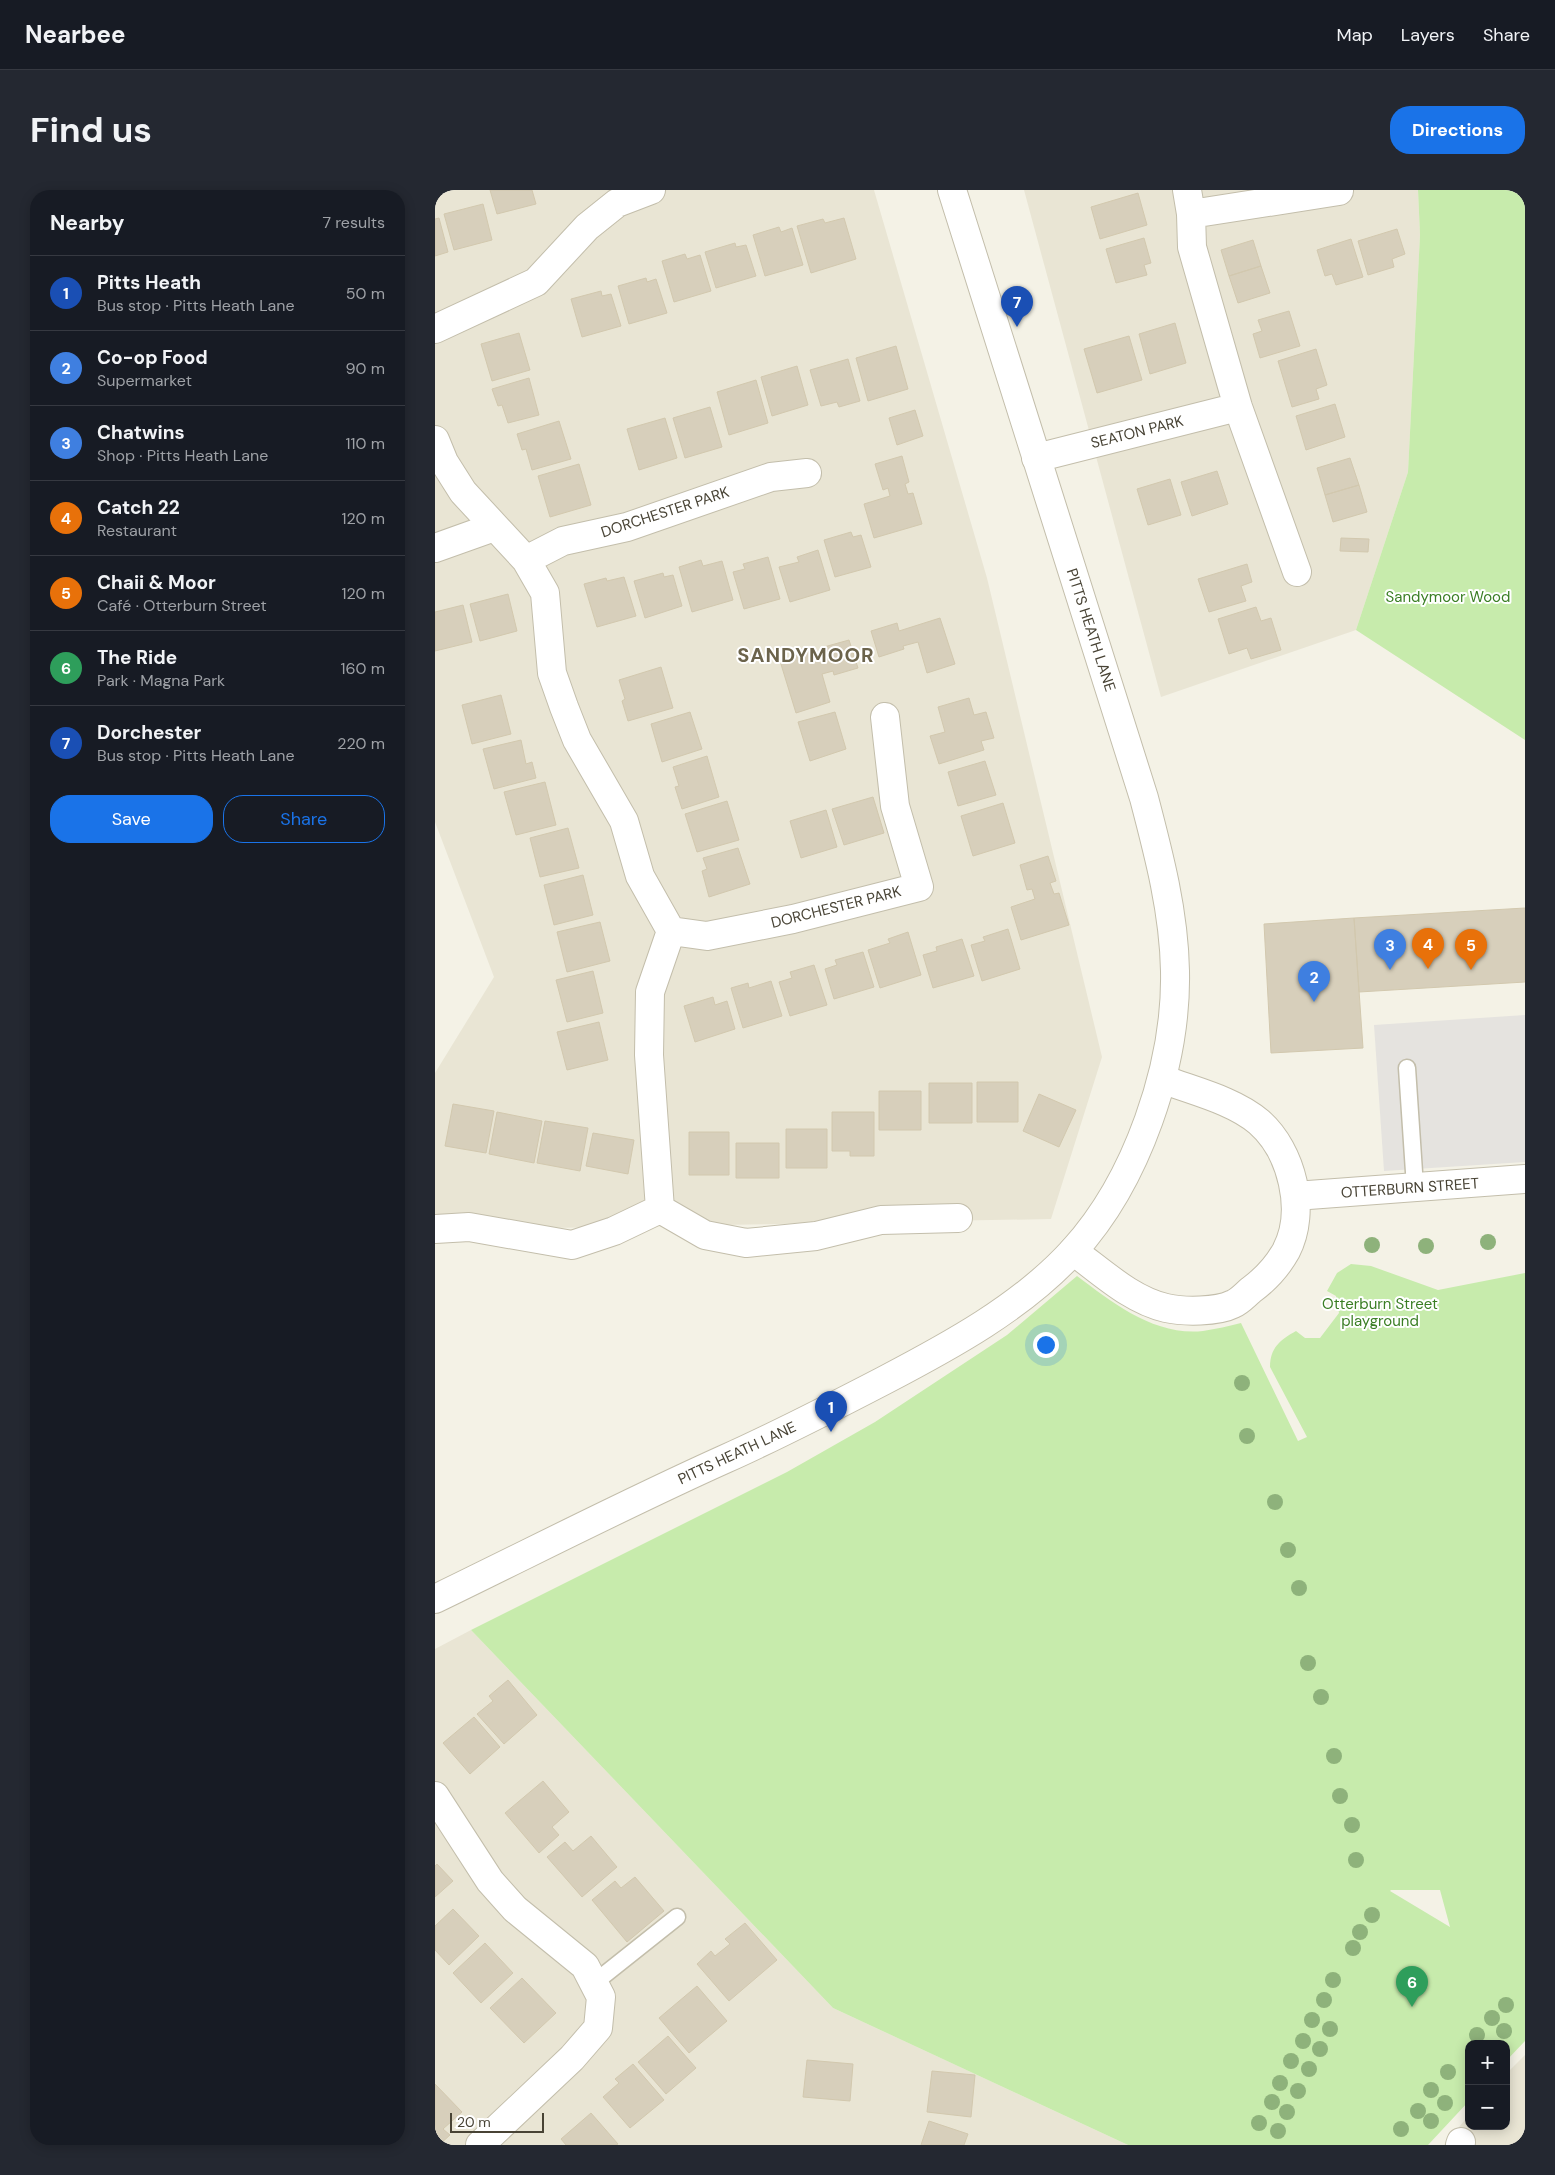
<!DOCTYPE html>
<html lang="en">
<head>
<meta charset="utf-8">
<style>
  :root { --surface:#171b24; --page:#242831; --text:#f1f3f6; --muted:#9ea1a6; --line:#363941; --accent:#1a73e8 }
  body { margin:0; font-family:"DM Sans",sans-serif; background:var(--page); color:var(--text) }
  .controls { position:absolute; right:15px; bottom:15px; display:grid; overflow:hidden; border-radius:10px; box-shadow:0 2px 12px #0003 }
  .controls button { width:45px; height:45px; display:grid; place-items:center; padding:0; border:0; border-bottom:1px solid var(--line); background:var(--surface); color:var(--text); font:25px sans-serif }
  .scale { position:absolute; left:15px; bottom:12px; width:94px; box-sizing:border-box; padding-left:5px; border:2px solid #484335; border-top:0; font-size:14px; line-height:18px; white-space:nowrap; color:#484335; -webkit-text-stroke:4px #fff; paint-order:stroke }
  .you { position:absolute; left:610px; top:1154px; width:18px; height:18px; margin:-12px; border:4px solid #fff; border-radius:50%; background:#1a73e8; box-shadow:0 0 0 8px #1a73e833 }
  .badge { display:grid; place-items:center; width:32px; height:32px; border-radius:50%; background:var(--accent); color:#fff; font-size:16px; font-weight:700 }
  .pin { position:absolute; translate:-50% -41px; filter:drop-shadow(0 1px 2px #0008) }
  .pin::after { content:''; position:absolute; top:26px; width:18px; height:15px; background:inherit; clip-path:polygon(0 0,100% 0,50% 100%) }
  .list { margin:0; padding:0; list-style:none }
  h2 { display:flex; justify-content:space-between; align-items:center; height:65px; margin:0; padding:0 20px; font-size:21px }
  h2 small { font-size:16px; font-weight:400; color:var(--muted) }
  .list li { display:grid; grid-template-columns:32px 1fr auto; gap:15px; align-items:center; box-sizing:border-box; height:75px; padding:0 20px; border-top:1px solid var(--line) }
  .list b { display:block; font-size:19px; white-space:nowrap }
  .list p { margin:0; font-size:16px; white-space:nowrap; color:var(--muted) }
  .list em { font-size:16px; font-style:normal; color:var(--muted) }
  .actions { display:flex; gap:10px; padding:15px 20px }
  .actions a { flex:1; padding:11px 0; border:1px solid var(--accent); border-radius:20px; text-align:center; font-size:18px; color:var(--accent) }
  .actions .main { background:var(--accent); color:#fff }
  .map { position:relative; flex:none; width:1090px; height:1955px; overflow:hidden; border-radius:20px }
  header { display:flex; align-items:center; gap:30px; box-sizing:border-box; height:70px; padding:0 25px; background:var(--surface); border-bottom:1px solid var(--line) }
  header strong { font-size:24px }
  nav { display:flex; gap:28px; margin-inline-start:auto; font-size:18px }
  .intro { display:flex; align-items:center; justify-content:space-between; box-sizing:border-box; height:120px; padding:0 30px }
  h1 { margin:0; font-size:35px }
  .button { padding:12px 22px; border-radius:20px; background:var(--accent); color:#fff; font-size:18px; font-weight:700 }
  main { display:flex; gap:30px; padding:0 30px }
  aside { flex:1; background:var(--surface); border-radius:20px; box-shadow:0 2px 12px #0003 }
  .map>svg:first-child { display:block }
  .residential { fill:#e9e5d4 }
  .green { fill:#c7ebac; fill-rule:evenodd }
  .parking { fill:#e5e3df }
  .building { fill:#d7cfbb; stroke:#d2c8ae }
  .lines { fill:none; stroke-linecap:round; stroke-linejoin:round }
  .service-casing { stroke:#c3beab; stroke-width:19 }
  .minor-casing { stroke:#c3beab; stroke-width:30 }
  .tertiary-casing { stroke:#c3beab; stroke-width:30 }
  .service { stroke:#fff; stroke-width:16 }
  .minor { stroke:#fff; stroke-width:28 }
  .tertiary { stroke:#fff; stroke-width:28 }
  .tree { fill:#8eb27b }
  .labels { text-anchor:middle; stroke-width:4; stroke-linejoin:round; paint-order:stroke }
  .street-label { font-size:15px; fill:#484335; stroke:#fff }
  .park-label { font-size:15px; fill:#3a7e24; stroke:#fff }
  .district-label { font-size:20px; font-weight:bold; letter-spacing:1px; fill:#6b634b; stroke:#fff }
</style>
</head>
<body>
<header>
<strong>Nearbee</strong>
<nav><a>Map</a><a>Layers</a><a>Share</a></nav>
</header>
<div class="intro"><h1>Find us</h1><a class="button">Directions</a></div>
<main>
<aside>
<h2>Nearby<small>7 results</small></h2>
<ul class="list">
<li><span class="badge" style="background:#1a4fb4">1</span><div><b>Pitts Heath</b><p>Bus stop · Pitts Heath Lane</p></div><em>50 m</em></li>
<li><span class="badge" style="background:#3f7fe0">2</span><div><b>Co-op Food</b><p>Supermarket</p></div><em>90 m</em></li>
<li><span class="badge" style="background:#3f7fe0">3</span><div><b>Chatwins</b><p>Shop · Pitts Heath Lane</p></div><em>110 m</em></li>
<li><span class="badge" style="background:#e8710a">4</span><div><b>Catch 22</b><p>Restaurant</p></div><em>120 m</em></li>
<li><span class="badge" style="background:#e8710a">5</span><div><b>Chaii &amp; Moor</b><p>Café · Otterburn Street</p></div><em>120 m</em></li>
<li><span class="badge" style="background:#2e9e5b">6</span><div><b>The Ride</b><p>Park · Magna Park</p></div><em>160 m</em></li>
<li><span class="badge" style="background:#1a4fb4">7</span><div><b>Dorchester</b><p>Bus stop · Pitts Heath Lane</p></div><em>220 m</em></li>
</ul>
<div class="actions"><a class="main">Save</a><a>Share</a></div>
</aside>
<div class="map">
<svg width="1090" height="1955" viewBox="0 0 1090 1955">
  <rect width="100%" height="100%" fill="#f4f2e6"/>
  <path class="residential" d="M 0,0 L 439,0 L 552,388 L 667,867 L 616,1029 L 0,1040 L 0,883 L 59,787 L 0,632 Z
    M 589,0 L 983,0 L 985,45 L 973,282 L 921,440 L 726,507 Z
    M 36,1440 L 398,1818 L 693,1955 L 0,1955 L 0,1459 Z
    M 1090,1865 L 1090,1955 L 1009,1955 L 1034,1925 L 1034,1936 L 1071,1936 L 1071,1884 Z"/>
  <path class="green" d="M 983,0 L 1090,0 L 1090,550 L 921,440 L 973,282 L 985,45 Z
    M 916,1074 L 936,1076 L 1003,1100 L 1090,1083 L 1090,1851 L 1071,1871 L 1071,1854 L 1034,1854 L 1034,1911 L 993,1955 L 693,1955 L 398,1818 L 36,1440 L 352,1282 L 440,1232 L 572,1145 L 642,1086 C 678,1113 719,1146 768,1141 C 781,1139 794,1136 806,1133 L 863,1251 L 872,1247 L 835,1177 C 835,1158 845,1150 861,1141 L 870,1148 L 885,1148 L 904,1123 L 901,1106 L 892,1101 L 902,1083 ZM 1005,1700 L 1015,1737 L 955,1701 L 956,1700 Z"/>
  <path class="parking" d="M 1090,825 L 1090,972 L 949,981 L 939,835 Z"/>
  <path class="building" d="M 55,0 L 97,0 L 101,14 L 62,24 Z
    M 703,3 L 712,35 L 665,49 L 656,17 Z
    M 48,14 L 57,50 L 19,60 L 9,24 Z
    M 4,28 L 13,62 L 0,66 L 0,29 Z
    M 409,28 L 421,69 L 376,83 L 362,36 L 388,29 L 390,33 Z
    M 344,37 L 346,42 L 357,38 L 368,75 L 330,86 L 318,45 Z
    M 962,39 L 970,64 L 957,69 L 959,77 L 933,85 L 923,51 Z
    M 709,48 L 716,73 L 709,75 L 712,85 L 681,93 L 671,59 Z
    M 916,49 L 928,87 L 901,95 L 897,84 L 890,86 L 882,60 Z
    M 818,50 L 826,76 L 794,86 L 786,60 Z
    M 300,53 L 301,57 L 311,55 L 321,86 L 281,98 L 270,62 Z
    M 250,64 L 252,69 L 265,65 L 276,101 L 239,112 L 227,71 Z
    M 826,76 L 835,103 L 803,113 L 794,86 Z
    M 211,88 L 212,92 L 221,89 L 232,123 L 194,134 L 183,96 Z
    M 166,101 L 167,106 L 176,104 L 186,136 L 147,147 L 136,109 Z
    M 854,121 L 865,156 L 825,168 L 818,144 L 827,141 L 823,130 Z
    M 740,133 L 751,173 L 715,184 L 704,144 Z
    M 84,143 L 95,180 L 57,191 L 46,154 Z
    M 694,146 L 707,190 L 662,203 L 649,159 Z
    M 461,156 L 473,199 L 433,211 L 421,168 Z
    M 881,159 L 892,195 L 881,199 L 884,209 L 857,217 L 843,171 Z
    M 413,169 L 425,211 L 404,217 L 402,212 L 386,216 L 375,180 Z
    M 362,176 L 373,215 L 337,226 L 326,187 Z
    M 94,188 L 104,225 L 73,233 L 67,215 L 63,216 L 57,199 Z
    M 321,190 L 333,233 L 294,245 L 282,202 Z
    M 900,214 L 910,247 L 871,260 L 861,226 Z
    M 275,217 L 287,257 L 250,268 L 238,228 Z
    M 480,220 L 488,246 L 462,255 L 454,228 Z
    M 230,228 L 242,268 L 204,280 L 192,239 Z
    M 124,231 L 136,269 L 97,280 L 91,259 L 87,260 L 82,244 Z
    M 467,266 L 474,292 L 470,294 L 473,304 L 478,303 L 487,334 L 439,348 L 429,314 L 455,306 L 453,298 L 448,300 L 440,274 Z
    M 915,268 L 924,295 L 890,305 L 882,278 Z
    M 144,274 L 156,315 L 115,327 L 103,286 Z
    M 782,281 L 793,314 L 757,326 L 746,292 Z
    M 735,289 L 746,325 L 713,335 L 702,299 Z
    M 924,295 L 932,322 L 898,332 L 890,305 Z
    M 416,342 L 418,347 L 426,345 L 436,377 L 400,387 L 389,350 Z
    M 906,348 L 934,349 L 933,362 L 905,361 Z
    M 383,360 L 395,400 L 355,412 L 344,377 L 364,372 L 362,367 Z
    M 333,367 L 345,409 L 309,419 L 298,382 L 310,379 L 308,374 Z
    M 266,370 L 268,376 L 287,371 L 298,410 L 257,422 L 244,377 Z
    M 812,374 L 817,392 L 806,396 L 811,411 L 774,422 L 763,389 Z
    M 228,383 L 229,387 L 238,385 L 247,416 L 210,428 L 199,391 Z
    M 189,387 L 201,426 L 162,437 L 149,394 L 171,388 L 172,391 Z
    M 73,404 L 82,441 L 45,451 L 35,414 Z
    M 28,415 L 37,452 L 0,461 L 0,422 Z
    M 821,417 L 826,431 L 836,428 L 846,460 L 816,469 L 812,458 L 794,464 L 783,429 Z
    M 505,428 L 520,474 L 492,483 L 483,452 L 468,456 L 469,459 L 444,467 L 436,441 L 462,433 L 464,441 Z
    M 414,450 L 423,478 L 399,485 L 398,481 L 387,484 L 395,512 L 361,523 L 345,471 L 379,460 L 381,465 L 391,462 L 389,457 Z
    M 226,477 L 238,518 L 193,531 L 187,511 L 190,509 L 184,490 Z
    M 66,505 L 76,544 L 37,554 L 27,515 Z
    M 534,508 L 539,525 L 551,522 L 559,548 L 546,551 L 549,560 L 504,574 L 495,546 L 510,542 L 503,517 Z
    M 255,522 L 267,559 L 227,572 L 216,534 Z
    M 400,522 L 411,559 L 375,571 L 363,532 Z
    M 86,550 L 91,574 L 97,572 L 101,588 L 59,599 L 48,559 Z
    M 272,566 L 284,607 L 247,619 L 240,597 L 244,596 L 238,577 Z
    M 550,571 L 561,605 L 523,616 L 513,582 Z
    M 110,592 L 121,635 L 81,645 L 69,602 Z
    M 438,607 L 449,643 L 409,655 L 397,619 Z
    M 292,611 L 304,650 L 262,662 L 250,624 Z
    M 568,613 L 580,653 L 538,666 L 526,626 Z
    M 391,620 L 402,657 L 366,668 L 355,631 Z
    M 133,638 L 144,678 L 105,687 L 95,648 Z
    M 303,658 L 315,694 L 274,707 L 267,681 L 272,679 L 268,668 Z
    M 613,666 L 621,691 L 615,693 L 619,704 L 624,703 L 634,735 L 586,750 L 576,717 L 600,709 L 597,699 L 592,700 L 585,675 Z
    M 148,685 L 158,725 L 119,735 L 109,695 Z
    M 1090,718 L 1090,792 L 924,802 L 919,728 Z
    M 919,728 L 928,858 L 836,863 L 829,734 Z
    M 165,732 L 175,771 L 132,782 L 122,742 Z
    M 573,739 L 585,779 L 547,791 L 536,755 L 550,751 L 548,747 Z
    M 473,742 L 486,785 L 445,798 L 433,760 L 455,753 L 453,749 Z
    M 527,749 L 539,786 L 498,798 L 488,765 L 502,761 L 501,757 Z
    M 428,762 L 439,797 L 399,809 L 390,779 L 402,775 L 400,770 Z
    M 379,775 L 392,815 L 355,826 L 344,792 L 357,788 L 355,782 Z
    M 158,781 L 168,823 L 132,832 L 121,790 Z
    M 336,791 L 347,826 L 308,838 L 296,798 L 313,793 L 314,798 Z
    M 278,807 L 280,815 L 292,811 L 300,839 L 260,852 L 249,816 Z
    M 164,832 L 173,870 L 132,880 L 122,842 Z
    M 542,892 L 583,892 L 583,932 L 542,932 Z
    M 494,893 L 537,893 L 537,933 L 494,933 Z
    M 444,901 L 486,901 L 486,940 L 444,940 Z
    M 604,904 L 641,920 L 624,957 L 588,941 Z
    M 18,914 L 59,921 L 51,963 L 10,956 Z
    M 62,922 L 107,931 L 99,973 L 54,964 Z
    M 397,922 L 439,922 L 439,966 L 415,966 L 415,961 L 397,961 Z
    M 110,931 L 153,938 L 145,981 L 102,973 Z
    M 351,939 L 392,939 L 392,978 L 351,978 Z
    M 254,942 L 294,942 L 294,985 L 254,985 Z
    M 158,943 L 199,950 L 193,984 L 151,976 Z
    M 301,953 L 344,953 L 344,988 L 301,988 Z
    M 73,1490 L 102,1525 L 69,1554 L 42,1524 L 58,1511 L 54,1506 Z
    M 39,1527 L 65,1557 L 35,1584 L 8,1553 Z
    M 108,1591 L 134,1622 L 117,1637 L 124,1645 L 104,1663 L 70,1623 Z
    M 156,1646 L 182,1677 L 147,1707 L 112,1667 L 130,1652 L 138,1661 Z
    M 2,1674 L 18,1691 L 0,1707 L 0,1676 Z
    M 200,1687 L 229,1721 L 192,1752 L 157,1710 L 180,1691 L 186,1698 Z
    M 18,1719 L 44,1746 L 14,1775 L 0,1760 L 0,1736 Z
    M 310,1733 L 342,1770 L 294,1811 L 262,1774 L 276,1761 L 280,1766 L 295,1754 L 290,1749 Z
    M 50,1753 L 78,1783 L 46,1813 L 18,1783 Z
    M 87,1788 L 121,1823 L 89,1853 L 55,1818 Z
    M 262,1796 L 292,1831 L 254,1863 L 224,1828 Z
    M 233,1846 L 261,1878 L 231,1904 L 203,1872 Z
    M 372,1870 L 418,1874 L 415,1911 L 368,1907 Z
    M 198,1874 L 229,1910 L 195,1938 L 168,1907 L 184,1893 L 180,1889 Z
    M 497,1881 L 540,1885 L 536,1927 L 492,1922 Z
    M 0,1894 L 27,1922 L 8,1939 L 15,1945 L 4,1955 L 0,1955 Z
    M 156,1923 L 183,1954 L 181,1955 L 131,1955 L 126,1949 Z
    M 494,1931 L 533,1944 L 529,1955 L 486,1955 Z"/>
  <g class="lines">
    <g class="service-casing">
      <path id="service" d="M 972,878 L 980,997
        M 159,1793 L 242,1727"/>
    </g>
    <g class="minor-casing">
      <path id="minor" d="M 752,0 L 756,24 L 757,57 L 803,217 L 862,382
        M 756,24 L 904,1
        M 0,139 L 101,92 L 152,37 L 182,13 L 216,0
        M 0,250 L 9,272 L 28,302 L 91,370 L 110,403 L 117,483 L 129,517 L 142,550 L 189,631 L 205,686 L 236,741 L 215,802 L 214,865 L 225,1019
        M 601,268 L 803,217
        M 0,358 L 59,337
        M 91,370 L 128,351 L 192,337 L 336,287 L 372,283
        M 236,741 L 272,746 L 358,729 L 484,697 L 460,616 L 450,527
        M 860,1006 L 1090,989
        M 0,1039 L 34,1037 L 137,1055 L 179,1041 L 225,1019 L 270,1045 L 311,1053 L 381,1046 L 446,1030 L 523,1028
        M 638,1061 C 667,1082 696,1110 731,1118 C 749,1122 782,1122 798,1114 C 805,1111 811,1104 816,1100 C 831,1089 842,1077 851,1061 C 872,1021 857,961 824,932 C 798,910 758,901 727,889
        M 0,1606 L 55,1691 L 80,1719 L 150,1776 L 166,1807 L 163,1838 L 137,1868 L 45,1955
        M 1025,1955 L 1026,1952"/>
    </g>
    <g class="tertiary-casing">
      <path id="tertiary" d="M 0,1409 C 97,1362 192,1313 290,1269 C 344,1245 396,1218 448,1191 C 515,1156 587,1117 638,1061 C 702,991 742,875 740,781 C 739,722 724,665 709,608 L 517,0"/>
    </g>
    <use href="#service" class="service"/>
    <use href="#minor" class="minor"/>
    <use href="#tertiary" class="tertiary"/>
  </g>
  <g class="tree">
    <circle cx="1053" cy="1052" r="8"/>
    <circle cx="937" cy="1055" r="8"/>
    <circle cx="991" cy="1056" r="8"/>
    <circle cx="807" cy="1193" r="8"/>
    <circle cx="812" cy="1246" r="8"/>
    <circle cx="840" cy="1312" r="8"/>
    <circle cx="853" cy="1360" r="8"/>
    <circle cx="864" cy="1398" r="8"/>
    <circle cx="873" cy="1473" r="8"/>
    <circle cx="886" cy="1507" r="8"/>
    <circle cx="899" cy="1566" r="8"/>
    <circle cx="905" cy="1606" r="8"/>
    <circle cx="917" cy="1635" r="8"/>
    <circle cx="921" cy="1670" r="8"/>
    <circle cx="937" cy="1725" r="8"/>
    <circle cx="925" cy="1742" r="8"/>
    <circle cx="918" cy="1758" r="8"/>
    <circle cx="898" cy="1790" r="8"/>
    <circle cx="889" cy="1810" r="8"/>
    <circle cx="1071" cy="1815" r="8"/>
    <circle cx="1057" cy="1828" r="8"/>
    <circle cx="877" cy="1830" r="8"/>
    <circle cx="895" cy="1839" r="8"/>
    <circle cx="1069" cy="1841" r="8"/>
    <circle cx="1042" cy="1845" r="8"/>
    <circle cx="868" cy="1851" r="8"/>
    <circle cx="885" cy="1859" r="8"/>
    <circle cx="856" cy="1871" r="8"/>
    <circle cx="874" cy="1879" r="8"/>
    <circle cx="1013" cy="1882" r="8"/>
    <circle cx="845" cy="1893" r="8"/>
    <circle cx="996" cy="1900" r="8"/>
    <circle cx="863" cy="1901" r="8"/>
    <circle cx="837" cy="1912" r="8"/>
    <circle cx="1010" cy="1913" r="8"/>
    <circle cx="983" cy="1921" r="8"/>
    <circle cx="852" cy="1922" r="8"/>
    <circle cx="996" cy="1931" r="8"/>
    <circle cx="824" cy="1933" r="8"/>
    <circle cx="966" cy="1939" r="8"/>
    <circle cx="843" cy="1941" r="8"/>
  </g>
  <g class="labels">
    <g class="street-label">
      <text transform="translate(702 242) rotate(-14)" y="5">SEATON PARK</text>
      <text transform="translate(230 322) rotate(-18)" y="5">DORCHESTER PARK</text>
      <text transform="translate(656 440) rotate(72)" y="5">PITTS HEATH LANE</text>
      <text transform="translate(401 717) rotate(-14)" y="5">DORCHESTER PARK</text>
      <text transform="translate(975 998) rotate(-4)" y="5">OTTERBURN STREET</text>
      <text transform="translate(302 1263) rotate(-25)" y="5">PITTS HEATH LANE</text>
    </g>
    <g class="park-label">
      <text x="1013" y="412">Sandymoor Wood</text>
      <text x="945" y="1119">Otterburn Street<tspan x="945" dy="17">playground</tspan></text>
    </g>
    <g class="district-label">
      <text x="371" y="472">SANDYMOOR</text>
    </g>
  </g>
</svg>
<div class="controls">
<button>+</button>
<button>−</button>
</div>
<div class="scale">20 m</div>
<div class="you"></div>
<div class="pin badge" style="left:396px;top:1242px;background:#1a4fb4">1</div>
<div class="pin badge" style="left:879px;top:812px;background:#3f7fe0">2</div>
<div class="pin badge" style="left:955px;top:780px;background:#3f7fe0">3</div>
<div class="pin badge" style="left:993px;top:779px;background:#e8710a">4</div>
<div class="pin badge" style="left:1036px;top:780px;background:#e8710a">5</div>
<div class="pin badge" style="left:977px;top:1817px;background:#2e9e5b">6</div>
<div class="pin badge" style="left:582px;top:137px;background:#1a4fb4">7</div>
</div>
</main>
</body>
</html>
